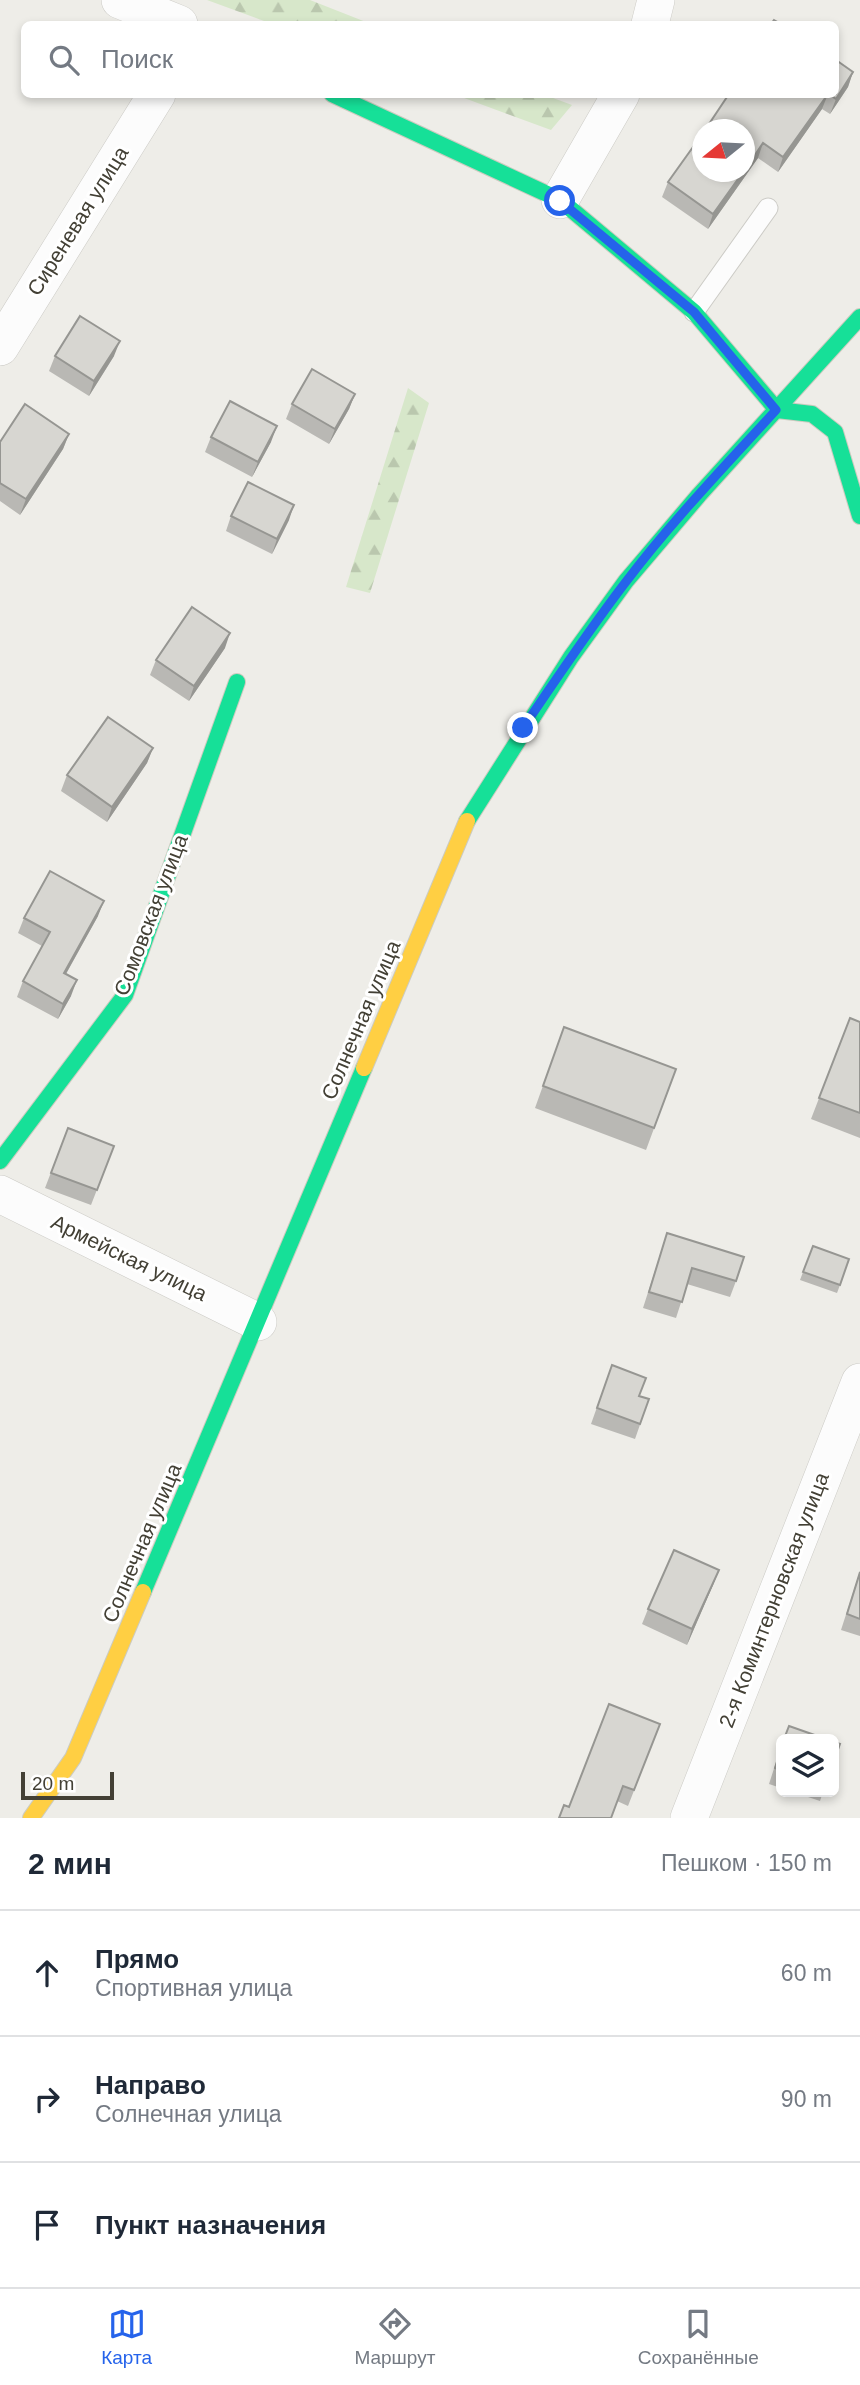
<!DOCTYPE html>
<html lang="ru">
<head>
<meta charset="utf-8">
<style>
  :root { --surface:#fff; --page:#f6f6f7; --text:#1f2937; --muted:#747a83; --line:#e0e1e3; --accent:#2563eb }
  body { margin:0; font-family:Helvetica,sans-serif; background:var(--page); color:var(--text) }
  .controls { position:absolute; right:21px; bottom:21px; display:grid; overflow:hidden; border-radius:10px; box-shadow:0 4px 10px #0003 }
  .controls button { width:63px; height:63px; display:grid; place-items:center; padding:0; border:0; border-bottom:2px solid var(--line); background:var(--surface); color:var(--text); font:35px sans-serif }
  .compass { position:absolute; left:692px; top:119px; width:63px; height:63px; border-radius:50%; background:var(--surface); box-shadow:0 4px 10px #0003; rotate:252deg }
  .scale { position:absolute; left:21px; bottom:18px; width:93px; box-sizing:border-box; padding-left:7px; border:4px solid #434035; border-top:0; font-size:19px; line-height:24px; white-space:nowrap; color:#434035; -webkit-text-stroke:5px #fff; paint-order:stroke }
  .stop { position:absolute; width:21px; height:21px; margin:-16px; border:5px solid #2563eb; border-radius:50%; background:#fff }
  .stop.end { background:#2563eb; border-color:#fff; box-shadow:0 2px 7px #0008 }
  .list { margin:0; padding:0; list-style:none }
  h2 { display:flex; justify-content:space-between; align-items:center; height:91px; margin:0; padding:0 28px; font-size:30px }
  h2 small { font-size:23px; font-weight:400; color:var(--muted) }
  .list li { display:grid; grid-template-columns:46px 1fr auto; gap:21px; align-items:center; box-sizing:border-box; height:126px; padding:0 28px; border-top:2px solid var(--line) }
  .list b { display:block; font-size:26px; white-space:nowrap }
  .list p { margin:0; font-size:23px; white-space:nowrap; color:var(--muted) }
  .list em { font-size:23px; font-style:normal; color:var(--muted) }
  .icon { flex:none; width:38px; height:38px; fill:none; stroke:currentColor; stroke-width:2; stroke-linecap:round; stroke-linejoin:round }
  .map { position:relative; flex:none; width:860px; height:1818px; overflow:hidden }
  .search { position:absolute; background:var(--surface); box-shadow:0 4px 10px #0003; left:21px; right:21px; top:21px; height:77px; display:flex; align-items:center; gap:18px; box-sizing:border-box; padding:0 24px; border-radius:10px; color:var(--muted); font-size:26px }
  .sheet { height:469px; background:var(--surface) }
  nav { display:flex; justify-content:space-around; align-items:center; box-sizing:border-box; height:98px; border-top:2px solid var(--line); background:var(--surface); font-size:19px; color:var(--muted) }
  nav a { display:grid; justify-items:center; gap:4px }
  nav .on { color:var(--accent) }
  .map>svg:first-child { display:block }
  .forest { fill:url(#forest-firs) }
  .lines { fill:none; stroke-linecap:round; stroke-linejoin:round }
  .lane-casing { stroke:#cccbc6; stroke-width:21 }
  .street-casing { stroke:#cccbc6; stroke-width:38 }
  .fast-casing { stroke:#cccbbf; stroke-width:18 }
  .slow-casing { stroke:#cccbbf; stroke-width:18 }
  .lane { stroke:#fcfcfc; stroke-width:19 }
  .street { stroke:#fcfcfc; stroke-width:37 }
  .fast { stroke:#16e098; stroke-width:16 }
  .slow { stroke:#ffcf43; stroke-width:16 }
  .wall { fill:#b9b8b4 }
  .shaded-wall { fill:#969692 }
  .building { fill:#d7d6d1; stroke:#969692; stroke-width:2 }
  .route { stroke:#2563eb; stroke-width:9 }
  .labels { text-anchor:middle; stroke-width:6; stroke-linejoin:round; paint-order:stroke }
  .street-label { font-size:21px; fill:#434035; stroke:#fff }
</style>
</head>
<body>
<div class="map">
<svg width="860" height="1818" viewBox="0 0 860 1818">
  <defs>
    <pattern id="forest-firs" width="22" height="20" patternUnits="userSpaceOnUse" patternTransform="scale(1.75)"><rect width="22" height="20" fill="#d7e7ca"/><path d="M5 1l3.5 6h-7zM16 11l3.5 6h-7z" fill="#bac7ae"/></pattern>
  </defs>
  <rect width="100%" height="100%" fill="#eeede8"/>
  <path class="forest" d="M 207,0 L 310,0 L 371,24 L 272,24 Z
    M 456,95 L 545,95 L 572,105 L 551,130 Z
    M 408,388 L 429,403 L 370,593 L 346,587 Z"/>
  <g class="lines">
    <g class="lane-casing">
      <path id="lane" d="M 694,312 L 768,208"/>
    </g>
    <g class="street-casing">
      <path id="street" d="M 120,0 L 179,24
        M 650,24 L 656,0
        M 560,200 L 621,94
        M 0,347 L 157,94
        M 0,1194 L 258,1322
        M 689,1818 L 860,1382"/>
    </g>
    <g class="fast-casing">
      <path id="fast" d="M 332,94 L 560,200 L 694,312 L 777,410 L 812,414 L 835,432 L 860,516
        M 467,821 L 571,657 L 626,581 L 699,495 L 860,317
        M 0,1161 L 125,995 L 237,682
        M 143,1592 L 364,1068"/>
    </g>
    <g class="slow-casing">
      <path id="slow" d="M 364,1068 L 467,821
        M 31,1818 L 73,1758 L 143,1592"/>
    </g>
    <use href="#lane" class="lane"/>
    <use href="#street" class="street"/>
    <use href="#fast" class="fast"/>
    <use href="#slow" class="slow"/>
  </g>
  <path class="wall" d="M 853,72 L 848,87 L 830,114 L 822,109 L 778,172 L 758,158 L 708,229 L 662,197 L 668,182 Z
    M 55,356 L 114,356 L 89,396 L 49,371 Z
    M 355,394 L 349,409 L 329,444 L 286,419 L 292,404 Z
    M 69,434 L 63,449 L 20,515 L 0,501 L 0,442 Z
    M 211,437 L 271,442 L 252,477 L 205,452 Z
    M 231,516 L 289,520 L 272,554 L 226,531 Z
    M 225,648 L 189,701 L 150,675 L 156,660 Z
    M 153,748 L 147,763 L 107,822 L 61,791 L 67,775 Z
    M 98,916 L 66,974 L 71,996 L 58,1019 L 17,997 L 23,981 L 42,946 L 18,933 L 24,918 Z
    M 850,1018 L 860,1022 L 860,1138 L 811,1119 Z
    M 564,1027 L 676,1069 L 646,1150 L 535,1108 Z
    M 68,1128 L 114,1146 L 91,1205 L 45,1188 Z
    M 667,1233 L 736,1281 L 730,1297 L 687,1284 L 676,1318 L 643,1308 Z
    M 813,1246 L 840,1285 L 837,1293 L 800,1280 Z
    M 612,1365 L 639,1396 L 649,1399 L 635,1439 L 591,1424 Z
    M 719,1570 L 713,1585 L 687,1645 L 642,1624 L 648,1609 Z
    M 860,1571 L 860,1636 L 841,1630 Z
    M 660,1724 L 628,1806 L 617,1801 L 569,1807 Z
    M 781,1747 L 781,1788 L 769,1784 Z
    M 793,1792 L 823,1792 L 820,1801 Z"/>
  <path class="shaded-wall" d="M 853,72 L 848,87 L 830,114 L 836,99 Z
    M 828,94 L 822,109 L 778,172 L 783,157 Z
    M 763,143 L 758,158 L 708,229 L 713,214 Z
    M 120,341 L 114,356 L 89,396 L 94,381 Z
    M 355,394 L 349,409 L 329,444 L 335,429 Z
    M 277,426 L 271,442 L 252,477 L 258,462 Z
    M 69,434 L 63,449 L 20,515 L 26,499 Z
    M 294,505 L 289,520 L 272,554 L 277,539 Z
    M 230,633 L 225,648 L 189,701 L 194,686 Z
    M 153,748 L 147,763 L 107,822 L 112,807 Z
    M 104,901 L 98,916 L 58,988 L 64,973 Z
    M 77,980 L 71,996 L 58,1019 L 63,1004 Z
    M 719,1570 L 713,1585 L 687,1645 L 692,1629 Z"/>
  <path class="building" d="M 774,20 L 781,24 L 771,24 Z
    M 836,60 L 853,72 L 836,99 L 829,94 L 836,94 Z
    M 729,94 L 828,94 L 783,157 L 763,143 L 745,170 L 745,130 L 705,130 Z
    M 703,133 L 703,172 L 743,172 L 713,214 L 668,182 Z
    M 80,316 L 120,341 L 94,381 L 55,356 Z
    M 312,369 L 355,394 L 335,429 L 292,404 Z
    M 230,401 L 277,426 L 258,462 L 211,437 Z
    M 25,404 L 69,434 L 26,499 L 0,483 L 0,442 Z
    M 248,482 L 294,505 L 277,539 L 231,516 Z
    M 192,607 L 230,633 L 194,686 L 156,660 Z
    M 108,717 L 153,748 L 112,807 L 67,775 Z
    M 50,871 L 104,901 L 64,973 L 77,980 L 63,1004 L 23,981 L 50,932 L 24,918 Z
    M 850,1018 L 860,1022 L 860,1113 L 819,1098 Z
    M 564,1027 L 676,1069 L 654,1128 L 543,1086 Z
    M 68,1128 L 114,1146 L 97,1190 L 51,1173 Z
    M 667,1233 L 744,1257 L 736,1281 L 692,1268 L 682,1302 L 649,1292 Z
    M 813,1246 L 849,1259 L 840,1285 L 803,1272 Z
    M 612,1365 L 646,1378 L 639,1396 L 649,1399 L 640,1424 L 597,1408 Z
    M 674,1550 L 719,1570 L 692,1629 L 648,1609 Z
    M 860,1572 L 860,1619 L 847,1614 Z
    M 609,1704 L 660,1724 L 634,1790 L 623,1786 L 611,1818 L 559,1818 L 564,1805 L 569,1807 Z
    M 789,1726 L 826,1739 L 784,1739 Z
    M 834,1742 L 840,1744 L 834,1761 Z
    M 781,1749 L 781,1771 L 775,1768 Z"/>
  <g class="lines">
    <path class="route" d="M 523,728 C 556,679 589,630 625,583 C 671,522 725,466 776,410 L 694,312 L 560,201"/>
  </g>
  <g class="labels">
    <g class="street-label">
      <text transform="translate(78 221) rotate(-58)" y="7">Сиреневая улица</text>
      <text transform="translate(151 915) rotate(-69)" y="7">Сомовская улица</text>
      <text transform="translate(361 1020) rotate(-67)" y="7">Солнечная улица</text>
      <text transform="translate(129 1258) rotate(26)" y="7">Армейская улица</text>
      <text transform="translate(142 1543) rotate(-67)" y="7">Солнечная улица</text>
      <text transform="translate(774 1600) rotate(-69)" y="7">2-я Коминтерновская улица</text>
    </g>
  </g>
</svg>
<div class="controls">
<button><svg class="icon" aria-label="layers" viewBox="0 0 24 24"><path d="M12 4l9 5-9 5-9-5zM3 14l9 5 9-5"/></svg></button>
</div>
<svg class="compass" viewBox="-18 -18 36 36"><path d="M0-13l5 13h-10z" fill="#e53935"/><path d="M0 13l5-13h-10z" fill="#747a83"/></svg>
<div class="scale">20 m</div>
<div class="stop" style="left:560px;top:201px"></div>
<div class="stop end" style="left:523px;top:728px"></div>
<div class="search"><svg class="icon" aria-label="search" viewBox="0 0 24 24"><circle cx="10" cy="10" r="6"/><path d="M15 15l6 6"/></svg>Поиск</div>
</div>
<section class="sheet">
<h2>2 мин<small>Пешком · 150 m</small></h2>
<ul class="list">
<li><svg class="icon" aria-label="ahead" viewBox="0 0 24 24"><path d="M12 20V5M6 11l6-6 6 6"/></svg><div><b>Прямо</b><p>Спортивная улица</p></div><em>60 m</em></li>
<li><svg class="icon" aria-label="right" viewBox="0 0 24 24"><path d="M7 20v-9h11M14 6l5 5-5 5"/></svg><div><b>Направо</b><p>Солнечная улица</p></div><em>90 m</em></li>
<li><svg class="icon" aria-label="arrive" viewBox="0 0 24 24"><path d="M6 21V4h12l-3 4 3 4H6"/></svg><div><b>Пункт назначения</b></div></li>
</ul>
</section>
<nav>
<a class="on"><svg class="icon" aria-label="map" viewBox="0 0 24 24"><path d="M3 6l6-2 6 2 6-2v14l-6 2-6-2-6 2zM9 4v14M15 6v14"/></svg>Карта</a>
<a><svg class="icon" aria-label="directions" viewBox="0 0 24 24"><path d="M12 3l9 9-9 9-9-9zM9 14v-3h6M13 9l2 2-2 2"/></svg>Маршрут</a>
<a><svg class="icon" aria-label="saved" viewBox="0 0 24 24"><path d="M7 4h10v16l-5-4-5 4z"/></svg>Сохранённые</a>
</nav>
</body>
</html>
